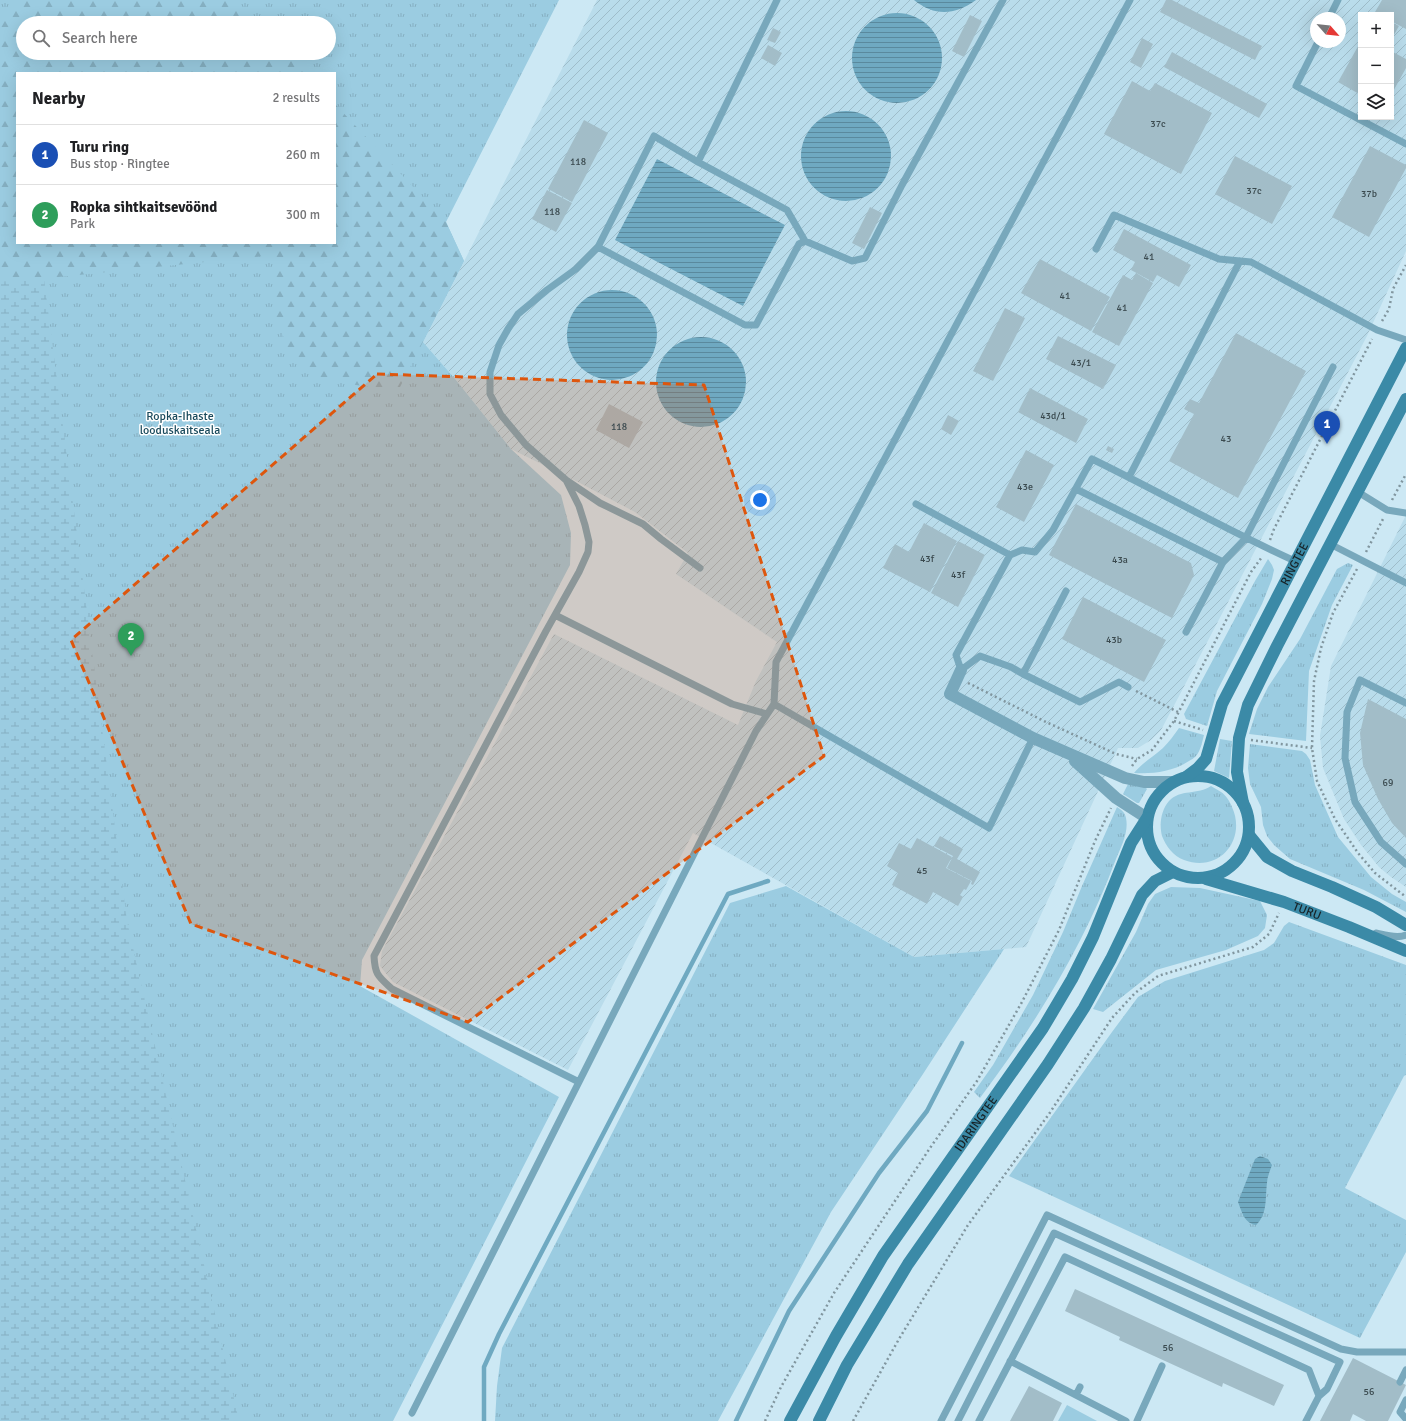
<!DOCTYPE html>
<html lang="en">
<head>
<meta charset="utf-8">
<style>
  :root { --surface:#fff; --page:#f6f6f6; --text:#202124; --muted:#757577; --line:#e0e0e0; --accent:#ca3a51 }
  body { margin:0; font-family:Signika,sans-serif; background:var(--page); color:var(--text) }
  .controls { position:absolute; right:12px; top:12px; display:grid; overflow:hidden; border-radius:0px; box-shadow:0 4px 16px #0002 }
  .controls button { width:36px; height:36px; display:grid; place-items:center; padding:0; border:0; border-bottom:1px solid var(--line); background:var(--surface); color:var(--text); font:20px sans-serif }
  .compass { position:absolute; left:1310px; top:12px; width:36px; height:36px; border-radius:50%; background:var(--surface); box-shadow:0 4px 16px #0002; rotate:117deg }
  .you { position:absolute; left:760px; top:500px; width:14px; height:14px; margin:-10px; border:3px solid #fff; border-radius:50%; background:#1a73e8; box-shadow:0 0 0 6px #1a73e833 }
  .badge { display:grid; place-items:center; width:26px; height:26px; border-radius:50%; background:var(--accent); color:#fff; font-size:13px; font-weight:700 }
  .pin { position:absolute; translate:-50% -33px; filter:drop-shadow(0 1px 2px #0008) }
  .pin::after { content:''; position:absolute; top:21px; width:14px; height:12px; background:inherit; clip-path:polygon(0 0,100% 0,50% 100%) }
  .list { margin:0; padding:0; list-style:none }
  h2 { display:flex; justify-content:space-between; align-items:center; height:52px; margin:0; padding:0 16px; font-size:17px }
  h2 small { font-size:13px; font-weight:400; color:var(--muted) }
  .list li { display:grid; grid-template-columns:26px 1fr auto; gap:12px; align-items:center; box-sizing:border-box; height:60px; padding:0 16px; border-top:1px solid var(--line) }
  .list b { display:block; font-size:15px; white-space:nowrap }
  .list p { margin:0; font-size:13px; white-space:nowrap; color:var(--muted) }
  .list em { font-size:13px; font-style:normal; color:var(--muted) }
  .icon { flex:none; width:22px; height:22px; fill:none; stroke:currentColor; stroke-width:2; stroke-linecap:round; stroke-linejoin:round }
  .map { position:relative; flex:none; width:1406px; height:1421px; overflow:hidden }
  .search { position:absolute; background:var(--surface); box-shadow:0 4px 16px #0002; left:16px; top:16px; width:320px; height:44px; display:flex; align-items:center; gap:10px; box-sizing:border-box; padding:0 14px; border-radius:22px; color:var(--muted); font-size:15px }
  .panel { position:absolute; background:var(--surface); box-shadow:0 4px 16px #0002; left:16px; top:72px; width:320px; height:172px; border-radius:0px }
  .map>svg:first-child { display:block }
  .industrial { fill:url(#industrial-furrows); fill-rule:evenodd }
  .grass { fill:url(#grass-tufts); fill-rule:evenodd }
  .forest { fill:url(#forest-firs) }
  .wetland { fill:url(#wetland-marsh) }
  .pitch { fill:#9bcce1 }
  .water { fill:url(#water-rules) }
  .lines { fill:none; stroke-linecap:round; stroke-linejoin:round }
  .stream { stroke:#6fa9c1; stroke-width:4.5 }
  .building { fill:#a2bdc8 }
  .path { stroke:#81969f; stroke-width:2.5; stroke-dasharray:2 3; stroke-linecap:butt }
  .service { stroke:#78a8bc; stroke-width:7 }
  .minor { stroke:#78a8bc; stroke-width:12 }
  .secondary { stroke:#3b8aa7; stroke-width:12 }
  .marked { fill:#de560d; fill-opacity:0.2; stroke:#de560d; stroke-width:3; stroke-dasharray:8 5; stroke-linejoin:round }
  .labels { text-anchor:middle; stroke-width:3; stroke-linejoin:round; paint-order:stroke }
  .number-label { font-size:10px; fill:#3a494e }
  .park-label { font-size:12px; fill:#194a5c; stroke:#fff }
  .street-label { font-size:12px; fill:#172226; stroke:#fff }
</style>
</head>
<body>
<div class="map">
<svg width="1406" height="1421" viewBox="0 0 1406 1421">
  <defs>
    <pattern id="industrial-furrows" width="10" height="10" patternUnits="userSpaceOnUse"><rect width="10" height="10" fill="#b9dceb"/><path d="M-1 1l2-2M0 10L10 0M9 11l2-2" fill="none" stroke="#9ebcc9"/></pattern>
    <pattern id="grass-tufts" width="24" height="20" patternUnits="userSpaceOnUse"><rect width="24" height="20" fill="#9bcce1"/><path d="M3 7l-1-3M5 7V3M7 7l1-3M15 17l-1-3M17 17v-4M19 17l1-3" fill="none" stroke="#85afc1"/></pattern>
    <pattern id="forest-firs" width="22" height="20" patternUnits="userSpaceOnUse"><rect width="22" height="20" fill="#9bcce1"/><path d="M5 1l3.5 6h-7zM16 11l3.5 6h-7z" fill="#85afc1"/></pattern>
    <pattern id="wetland-marsh" width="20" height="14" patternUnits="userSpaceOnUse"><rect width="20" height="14" fill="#9bcce1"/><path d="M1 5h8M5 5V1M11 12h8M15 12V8" fill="none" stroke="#85afc1"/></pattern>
    <pattern id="water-rules" width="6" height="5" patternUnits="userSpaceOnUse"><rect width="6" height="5" fill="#6fa9c1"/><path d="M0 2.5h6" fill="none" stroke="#5a899d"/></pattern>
  </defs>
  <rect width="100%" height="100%" fill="#cce8f4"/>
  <path class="industrial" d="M 597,0 L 1406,0 L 1406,251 L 1367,336 L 1178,698 L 1161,730 L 1151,740 L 1138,748 L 1118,748 L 1026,947 L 914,957 L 693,833 L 568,1070 L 393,982 L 380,966 L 382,951 L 554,634 L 738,725 L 756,681 L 777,642 L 676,574 L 688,553 L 635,512 L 578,482 L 511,449 L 456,380 L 423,342 ZM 1361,15 L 1391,15 L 1391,117 L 1361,117 ZM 1316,18 L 1340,18 L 1340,42 L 1316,42 Z
    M 1406,515 L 1406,887 L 1391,877 L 1379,867 L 1361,845 L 1344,819 L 1323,768 L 1320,736 L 1331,666 Z"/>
  <path class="grass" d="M 0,0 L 559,0 L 446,222 L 464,261 L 423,342 L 456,380 L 511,449 L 561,495 L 571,533 L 570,565 L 362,960 L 360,986 L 559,1097 L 393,1421 L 0,1421 ZM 23,23 L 329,23 L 329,53 L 23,53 ZM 17,73 L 335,73 L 335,243 L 17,243 Z
    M 1268,559 L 1272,565 L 1274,570 L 1272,579 L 1262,604 L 1217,691 L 1207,726 L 1186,719 L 1184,714 L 1255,581 Z
    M 1348,563 L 1353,565 L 1332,605 L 1309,671 L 1306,741 L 1249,734 L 1257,709 L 1268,687 L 1300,639 L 1337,569 Z
    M 1179,728 L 1204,735 C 1202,742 1201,750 1196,756 C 1194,758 1191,760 1189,761 C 1172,772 1153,774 1134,773 C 1142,763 1153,757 1163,748 C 1169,742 1174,735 1179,728 Z
    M 1220,739 L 1232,741 L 1229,778 L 1214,771 Z
    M 1250,744 L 1302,751 L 1306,754 L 1310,760 L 1315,785 L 1338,837 L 1371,877 L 1392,894 L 1406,902 L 1406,912 L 1364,890 L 1290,859 L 1274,845 L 1267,836 L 1263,825 L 1261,807 L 1250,784 L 1248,768 Z
    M 1128,784 L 1145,787 L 1147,789 L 1139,803 L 1137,803 L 1123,794 Z
    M 1211,786 C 1214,788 1218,790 1221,792 C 1226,795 1230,802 1232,807 C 1247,840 1219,873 1184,860 C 1173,856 1166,846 1162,836 C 1159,825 1161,810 1169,801 C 1180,789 1198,795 1211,786 Z
    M 1117,807 C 1122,810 1125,813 1126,818 C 1129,832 1121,847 1116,859 C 1084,945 1035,1025 980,1098 L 974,1092 L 993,1065 L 1033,995 L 1063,932 L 1082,886 Z
    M 786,886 L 914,957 L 1004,949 L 923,1074 L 831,1212 L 718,1421 L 495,1421 L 497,1386 L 502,1348 L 730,903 Z
    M 1171,887 L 1200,888 L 1260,901 L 1267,915 L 1265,928 L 1258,936 L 1226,950 L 1156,970 L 1103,1012 L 1093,1009 L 1136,932 L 1148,904 L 1155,894 Z
    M 1289,922 L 1406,965 L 1406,1075 L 1404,1076 L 1345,1188 L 1406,1220 L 1406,1252 L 1360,1338 L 1009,1176 L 1112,1032 L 1138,997 L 1165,981 L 1264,950 L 1274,943 L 1284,926 Z"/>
  <path class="forest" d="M 19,0 L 236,0 L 258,23 L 23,23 L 23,53 L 286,53 L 305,73 L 17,73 L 17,243 L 335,243 L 335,104 L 446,222 L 464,261 L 398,391 L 356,385 L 312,375 L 288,350 L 276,317 L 273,255 L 0,283 L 0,13 Z"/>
  <path class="wetland" d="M 44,279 L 127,921 L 239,1421 L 0,1421 L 0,283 Z"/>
  <path class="pitch" d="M 1067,1405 L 1097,1421 L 1058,1421 Z"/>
  <path class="water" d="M 914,0 L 976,0 C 955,15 935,17 914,0 Z
    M852 58a45 45 0 1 1 90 0a45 45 0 1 1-90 0Z
    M801 156a45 45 0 1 1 90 0a45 45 0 1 1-90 0Z
    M 657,159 L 785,225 L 743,306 L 615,240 Z
    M567 335a45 45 0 1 1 90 0a45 45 0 1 1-90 0Z
    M656 382a45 45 0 1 1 90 0a45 45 0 1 1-90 0Z
    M 1260,1156 L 1268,1159 L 1272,1165 C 1270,1171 1267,1177 1267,1183 C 1265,1198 1268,1214 1256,1225 C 1244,1223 1242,1212 1238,1202 L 1255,1159 Z"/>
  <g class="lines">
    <path class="stream" d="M 484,1421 L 484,1367 L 499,1334 L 728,894 L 768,881
      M 736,1421 L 789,1311 L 879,1173 L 927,1111 L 962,1043"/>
  </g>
  <path class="building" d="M 1166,0 L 1172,0 L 1262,46 L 1255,60 L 1160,12 Z
    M 1382,0 L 1406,0 L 1406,29 L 1391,21 L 1391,15 L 1381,15 L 1375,12 Z
    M 970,15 L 982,21 L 964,57 L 952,51 Z
    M 1391,22 L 1399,26 L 1391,40 Z
    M 773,28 L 781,32 L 775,43 L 767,40 Z
    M 1142,38 L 1153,44 L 1141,68 L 1130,62 Z
    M 1361,41 L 1361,95 L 1338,82 Z
    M 768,45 L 782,53 L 775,66 L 761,58 Z
    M 1391,51 L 1406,59 L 1406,68 L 1391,95 Z
    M 1172,52 L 1267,104 L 1259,118 L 1164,67 Z
    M 1132,81 L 1150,91 L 1155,83 L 1212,113 L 1181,174 L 1104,134 Z
    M 584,120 L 608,133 L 572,202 L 548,189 Z
    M 1370,146 L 1406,165 L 1406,168 L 1369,237 L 1332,217 Z
    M 1235,156 L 1292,186 L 1272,224 L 1215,194 Z
    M 547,190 L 572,203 L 556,232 L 532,219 Z
    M 870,207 L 882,213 L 864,249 L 852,243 Z
    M 1124,229 L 1191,265 L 1179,287 L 1157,275 L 1153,282 L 1131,270 L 1135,262 L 1113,250 Z
    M 1040,259 L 1110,297 L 1091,331 L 1021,293 Z
    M 1136,273 L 1153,283 L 1119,346 L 1092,332 L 1123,275 L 1132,280 Z
    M 1005,308 L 1025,318 L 993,381 L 973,371 Z
    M 1236,333 L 1306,371 L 1238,498 L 1169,461 L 1194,414 L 1184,409 L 1190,399 L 1199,403 Z
    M 1058,336 L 1116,365 L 1103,389 L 1046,359 Z
    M 1030,388 L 1088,419 L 1076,443 L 1018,412 Z
    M 609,404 L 643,422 L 629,448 L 596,430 Z
    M 948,415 L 959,421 L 951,435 L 941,429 Z
    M 1108,446 L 1114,449 L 1112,453 L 1106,450 Z
    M 1026,450 L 1054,465 L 1024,522 L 996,507 Z
    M 1076,504 L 1191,563 L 1194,575 L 1172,618 L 1049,555 Z
    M 924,523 L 957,541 L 930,592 L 883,568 L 895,544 L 909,552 Z
    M 958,541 L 985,555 L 958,607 L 931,593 Z
    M 1083,597 L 1166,640 L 1144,682 L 1062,639 Z
    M 1368,699 L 1406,719 L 1406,838 L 1392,823 L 1378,799 L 1363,765 L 1360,733 Z
    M 940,836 L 963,849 L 957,859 L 980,872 L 973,885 L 971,884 L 972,881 L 947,868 L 953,856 L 934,846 Z
    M 917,838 L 952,857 L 946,868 L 971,881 L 966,890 L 964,889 L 960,895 L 963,897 L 958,906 L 933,892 L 927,904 L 892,885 L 898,873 L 887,866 L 899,843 L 911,849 Z
    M 1075,1289 L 1284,1385 L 1274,1406 L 1223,1383 L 1222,1387 L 1119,1340 L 1120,1337 L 1065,1311 Z
    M 1353,1358 L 1406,1385 L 1388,1421 L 1366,1421 L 1353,1414 L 1350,1421 L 1320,1421 Z
    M 1029,1386 L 1062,1403 L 1053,1421 L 1010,1421 Z"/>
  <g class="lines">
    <path class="path" d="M 1382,321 L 1389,309 L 1393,289 L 1406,265
      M 1392,500 L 1406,474
      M 1270,540 L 1274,529 L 1372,339
      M 1366,552 L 1383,519
      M 1357,569 L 1333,613 L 1321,648 L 1314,681 L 1312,748 L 1317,781 L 1335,819 L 1358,853 L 1375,873 L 1406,897
      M 968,683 L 1046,722 L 1116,754 L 1137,759
      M 1136,691 L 1178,712
      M 1174,721 L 1203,730
      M 1251,740 L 1312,748
      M 1132,766 L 1137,759 L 1152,750 L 1174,721 L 1251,572 L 1262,557
      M 765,1421 L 781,1387 L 834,1293 L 930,1148 L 977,1081 L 1022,1002 L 1059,930 L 1095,841 L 1111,808
      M 853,1421 L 899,1339 L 968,1225 L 1049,1114 L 1112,1018 L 1135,993 L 1158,976 L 1253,947 L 1269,934 L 1279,913"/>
    <path class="service" d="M 1329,18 L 1338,0
      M 1318,42 L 1296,86 L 1406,144
      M 698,162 L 777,0
      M 805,241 L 799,244 L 756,325 L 745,325 L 598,247 L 654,136 L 698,162 L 787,210 L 805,241 L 852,261 L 865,258 L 902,185 L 1003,0
      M 598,247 L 576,269 L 547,290 L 518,314 L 508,329 L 499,345 L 490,372 L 490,394 L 501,415 L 526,445 L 566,480 L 600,503 L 643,524 L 661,539 L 700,568
      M 1096,249 L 1114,215 L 1219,259 L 1251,262 L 1377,330 L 1406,340
      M 1129,477 L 1240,261
      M 566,480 L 579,506 L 585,525 L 589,542 L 588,552 L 579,572 L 546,631 L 374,956 C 375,975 378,976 392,989 L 579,1082
      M 1076,489 L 1223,562
      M 1358,492 L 1387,510 L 1406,513
      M 916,504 L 1010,555 L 1022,550 L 1035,552 L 1053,530 L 1092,459 C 1160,492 1226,530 1295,561
      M 1330,544 L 1406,583
      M 1010,555 L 956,655 L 961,670 L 980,656 L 1011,667 L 1023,674 L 1066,591
      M 555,615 L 732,704 L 767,714
      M 1186,632 L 1223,562 L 1245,539 L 1333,367
      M 1023,674 L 1080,702 L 1119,682 L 1128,687
      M 1406,703 L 1360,680 L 1347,712 L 1345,758 L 1355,802 L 1381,842 L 1406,864
      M 1033,738 L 989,828 L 774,704 L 776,662 L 1130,0
      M 1376,933 C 1385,935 1397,939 1406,935
      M 1010,1361 L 1126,1421
      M 1400,1382 L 1406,1370
      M 1076,1395 L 1080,1387
      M 1406,1400 L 1400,1412 L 1406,1419
      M 412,1413 L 756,731 L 774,704
      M 941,1421 L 1047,1215 L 1341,1349 L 1357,1352 L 1406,1352
      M 958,1421 L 1054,1233 L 1340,1362 L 1327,1389 L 1319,1396
      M 979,1421 L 1065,1257 L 1309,1370 L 1319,1396 L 1306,1421
      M 1137,1421 L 1162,1366"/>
    <path class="minor" d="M 961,670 L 950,694 L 1033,738 L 1125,778 L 1144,782 L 1172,782
      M 1075,761 L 1116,798 L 1147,818"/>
    <g class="secondary">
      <circle cx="1198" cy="827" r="51"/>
      <path id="s1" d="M 1186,777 L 1198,768 L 1206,759 L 1222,704 L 1406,348"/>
      <path d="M 1243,803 L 1237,772 L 1239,738 L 1248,705 L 1277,646 L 1406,399"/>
      <path d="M 1249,835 L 1267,857 L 1292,871 L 1332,887 L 1376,907 L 1406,925"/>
      <path id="s2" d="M 1206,879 L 1284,902 L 1349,927 L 1406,951"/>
      <path id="s3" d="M 790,1421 L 836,1336 L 883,1256 L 1043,1028 L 1072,979 L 1093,937 L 1131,843 L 1147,818"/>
      <path d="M 819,1421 L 847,1365 L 908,1264 L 1048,1064 L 1084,1008 L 1111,959 L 1142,895 L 1155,881 L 1173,872"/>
    </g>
  </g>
  <path class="marked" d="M 377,374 L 704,385 L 824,756 L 468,1022 L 191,924 L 71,640 Z"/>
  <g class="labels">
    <g class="number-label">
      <text x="1158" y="127">37c</text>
      <text x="578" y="165">118</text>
      <text x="1254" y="194">37c</text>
      <text x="1369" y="197">37b</text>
      <text x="552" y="215">118</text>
      <text x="1149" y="260">41</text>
      <text x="1065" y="299">41</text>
      <text x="1122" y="311">41</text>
      <text x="1081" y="366">43/1</text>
      <text x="1053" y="419">43d/1</text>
      <text x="619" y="430">118</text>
      <text x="1226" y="442">43</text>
      <text x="1025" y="490">43e</text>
      <text x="927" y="562">43f</text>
      <text x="1120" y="563">43a</text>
      <text x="958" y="578">43f</text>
      <text x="1114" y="643">43b</text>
      <text x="1388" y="786">69</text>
      <text x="922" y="874">45</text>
      <text x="1168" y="1351">56</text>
      <text x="1369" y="1395">56</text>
    </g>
    <g class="park-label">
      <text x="180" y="420">Ropka-Ihaste<tspan x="180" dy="14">looduskaitseala</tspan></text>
    </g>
    <g class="street-label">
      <text dy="4" stroke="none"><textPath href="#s1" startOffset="242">RINGTEE</textPath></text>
      <text dy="4" stroke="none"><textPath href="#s2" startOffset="106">TURU</textPath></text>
      <text dy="4" stroke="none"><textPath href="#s3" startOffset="351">IDARINGTEE</textPath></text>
    </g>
  </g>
</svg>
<div class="controls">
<button>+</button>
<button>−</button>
<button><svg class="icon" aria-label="layers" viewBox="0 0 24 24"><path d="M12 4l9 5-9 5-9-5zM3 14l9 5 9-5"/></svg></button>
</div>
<svg class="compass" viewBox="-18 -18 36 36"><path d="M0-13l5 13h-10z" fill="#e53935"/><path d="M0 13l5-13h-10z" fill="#757577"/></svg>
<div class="you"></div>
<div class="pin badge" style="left:1327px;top:444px;background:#1a4fb4">1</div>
<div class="pin badge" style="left:131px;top:656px;background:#2e9e5b">2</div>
<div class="search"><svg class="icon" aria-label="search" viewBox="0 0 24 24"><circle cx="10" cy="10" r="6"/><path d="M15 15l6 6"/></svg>Search here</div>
<section class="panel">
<h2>Nearby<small>2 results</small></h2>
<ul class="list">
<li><span class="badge" style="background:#1a4fb4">1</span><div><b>Turu ring</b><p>Bus stop · Ringtee</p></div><em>260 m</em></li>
<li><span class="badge" style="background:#2e9e5b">2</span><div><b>Ropka sihtkaitsevöönd</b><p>Park</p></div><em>300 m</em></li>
</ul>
</section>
</div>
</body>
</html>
